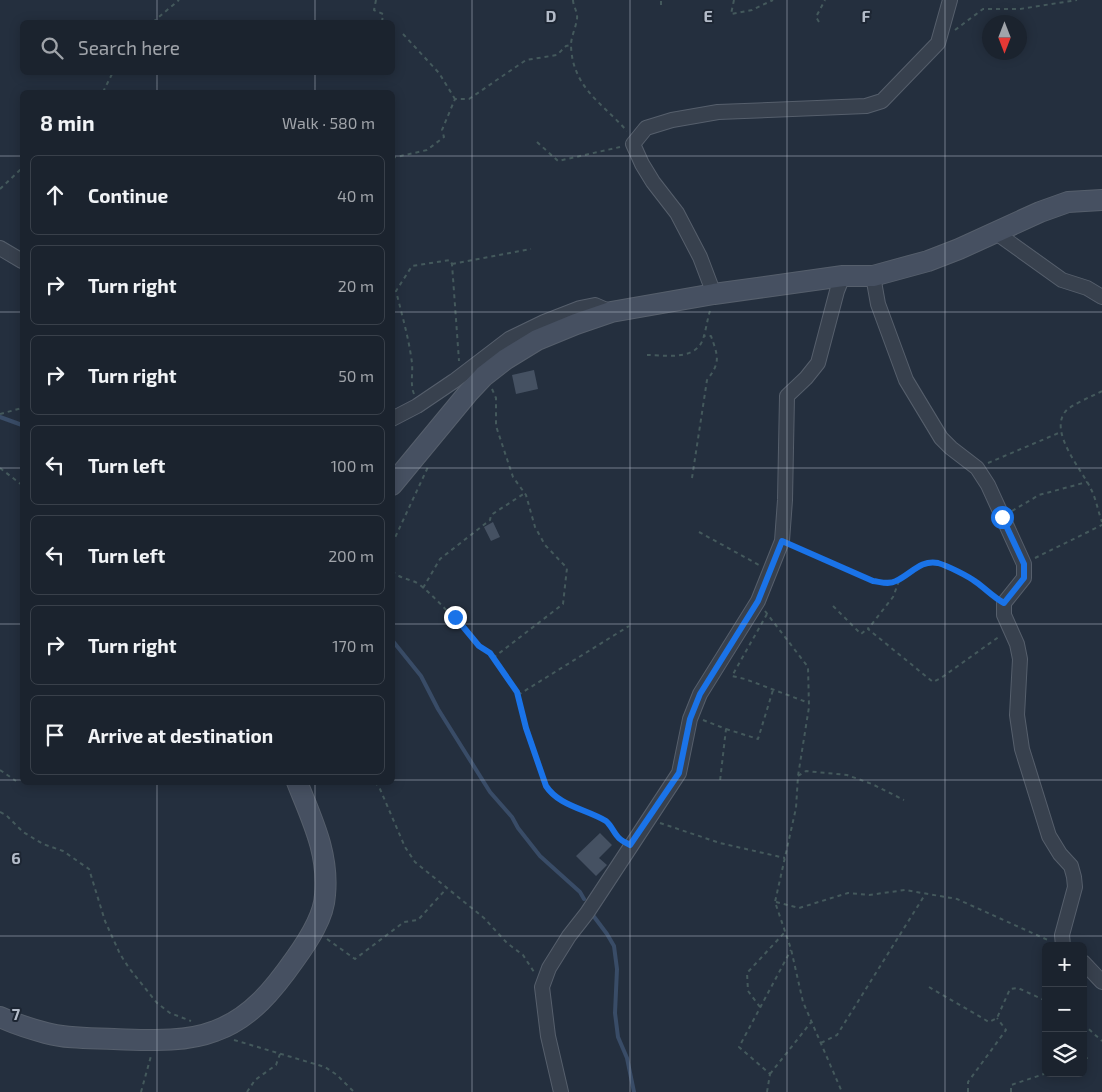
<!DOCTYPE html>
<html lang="en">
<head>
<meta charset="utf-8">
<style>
  :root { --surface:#1b232e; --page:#242b36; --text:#f1f3f6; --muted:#a0a4aa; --line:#39404a }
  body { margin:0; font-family:"Exo 2",sans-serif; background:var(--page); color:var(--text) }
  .controls { position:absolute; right:15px; bottom:15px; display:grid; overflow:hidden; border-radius:8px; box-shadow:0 2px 12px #0003 }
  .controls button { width:45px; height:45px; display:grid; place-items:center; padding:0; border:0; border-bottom:1px solid var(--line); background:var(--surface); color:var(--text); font:25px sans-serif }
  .compass { position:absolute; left:982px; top:15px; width:45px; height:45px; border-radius:50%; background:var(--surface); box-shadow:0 2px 12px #0003; rotate:180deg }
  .stop { position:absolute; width:15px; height:15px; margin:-11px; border:4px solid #1a73e8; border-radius:50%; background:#fff }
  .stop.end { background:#1a73e8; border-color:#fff; box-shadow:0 1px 5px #0008 }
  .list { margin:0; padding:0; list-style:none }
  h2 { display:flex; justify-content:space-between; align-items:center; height:65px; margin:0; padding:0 20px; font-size:21px }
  h2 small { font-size:16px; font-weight:400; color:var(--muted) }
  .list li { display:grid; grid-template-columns:32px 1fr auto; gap:15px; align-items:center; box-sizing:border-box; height:80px; margin:0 10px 10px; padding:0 10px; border:1px solid var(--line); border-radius:8px }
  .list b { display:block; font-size:19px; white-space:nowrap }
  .list em { font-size:16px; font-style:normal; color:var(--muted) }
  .icon { flex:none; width:28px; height:28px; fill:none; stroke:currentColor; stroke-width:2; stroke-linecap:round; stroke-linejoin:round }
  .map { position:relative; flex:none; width:1102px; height:1092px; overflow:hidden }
  .search { position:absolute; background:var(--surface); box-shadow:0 2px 12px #0003; left:20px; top:20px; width:375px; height:55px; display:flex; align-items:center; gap:12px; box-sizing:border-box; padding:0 18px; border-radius:8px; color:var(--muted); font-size:19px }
  .panel { position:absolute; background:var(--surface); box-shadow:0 2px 12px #0003; left:20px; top:90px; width:375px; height:695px; border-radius:8px }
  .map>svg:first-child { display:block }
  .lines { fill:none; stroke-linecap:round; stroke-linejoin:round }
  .stream { stroke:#394c67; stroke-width:4 }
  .building { fill:#455162 }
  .street-casing { stroke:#565f6c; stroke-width:16 }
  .secondary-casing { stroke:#565f6c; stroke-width:22 }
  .path { stroke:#44595c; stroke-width:2; stroke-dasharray:4 4; stroke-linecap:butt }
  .street { stroke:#38414e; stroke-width:14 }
  .secondary { stroke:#465061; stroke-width:20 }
  .route { stroke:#1a73e8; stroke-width:6 }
  .grid { fill:none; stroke:#b4bcc9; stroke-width:1; stroke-opacity:0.55 }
  .grid-label { font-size:16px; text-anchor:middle; font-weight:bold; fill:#b4bcc9; stroke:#1d2633; stroke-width:4; stroke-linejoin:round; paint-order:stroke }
</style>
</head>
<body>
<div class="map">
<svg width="1102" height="1092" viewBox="0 0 1102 1092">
  <rect width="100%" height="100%" fill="#242f3e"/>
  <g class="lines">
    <path class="stream" d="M 0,417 L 22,425
      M 392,640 L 421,676 L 438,709 L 490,792 L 512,817 L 518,828 L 540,856 L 580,892 L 584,899
      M 592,914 L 607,934 L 614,946 L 617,969 L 615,1013 L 618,1037 L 627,1058 L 634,1092"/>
  </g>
  <path class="building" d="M 534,370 L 538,389 L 516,394 L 512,375 Z
    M 493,522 L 500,537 L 491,541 L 484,527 Z
    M 600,833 L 612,845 L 599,858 L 607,865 L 596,876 L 576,856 Z"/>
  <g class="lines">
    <g class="street-casing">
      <path id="street" d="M 995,232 L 1062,280 L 1087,288 L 1102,297
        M 0,248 L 22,261
        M 873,276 L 878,304 L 906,380 L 941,438 L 951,448 L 977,468 L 988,485 L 1024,564 L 1024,578 L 1004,603 L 1004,615 L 1017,644 L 1020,659 L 1017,715 L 1022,749 L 1049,836 L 1060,854 L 1071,866 L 1074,877 L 1075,887 L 1062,935 L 1063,946
        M 714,294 L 700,257 L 677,213 L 653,182 L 642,164 L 633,144 L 646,128 L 672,120 L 718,112 L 866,106 L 882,101 L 938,43 L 950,0
        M 392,419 L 417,406 L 454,381 L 509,339 L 544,322 L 580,308 L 595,305 L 611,312
        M 1083,962 L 1102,982
        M 561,1092 L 548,1036 L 542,987 L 549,968 L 569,936 L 587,913 L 679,773 L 690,719 L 700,694 L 758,601 L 782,541 L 785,500 L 787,396 L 806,378 L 818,363 L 837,291 L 843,276"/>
    </g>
    <g class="secondary-casing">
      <path id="secondary" d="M 392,485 L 468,393 L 484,376 L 506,359 L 537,340 L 576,324 L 611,312 L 714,294 L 843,276 L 873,276 L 928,261 L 959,249 L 1040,212 L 1068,202 L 1102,200
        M 0,1017 C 15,1024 31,1029 46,1033 C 68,1039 92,1038 114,1039 C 147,1040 184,1043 215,1031 C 251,1018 274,989 295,959 C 308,941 324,917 325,895 C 329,853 312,820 297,782"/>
    </g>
    <path class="path" d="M 376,0 L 374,10 L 383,14 L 382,22
      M 573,0 C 573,6 578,12 577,19 C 576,27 571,37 571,45 C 572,87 602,103 627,131
      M 734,0 L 731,14 L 752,10 L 773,0
      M 661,5 L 661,0
      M 153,22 L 179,0
      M 819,22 L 816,17 L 825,0
      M 955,30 L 983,9 L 1020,9 L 1077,0
      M 403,34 L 439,73 L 455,99
      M 103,92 L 113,72
      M 537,142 L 558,161 L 620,147
      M 392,158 L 427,150 L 444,137 L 442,130 L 455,99 L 469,99 L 526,60 L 557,55 L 566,46 L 571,45
      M 0,189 L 22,168
      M 452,264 L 531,249
      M 647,355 C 663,355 689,360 700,345 C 705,339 707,319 710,311
      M 492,389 L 496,398 L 496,426 L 513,477 L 526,495 L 535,527 L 545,545 L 567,568 L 563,604 L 493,658
      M 1102,391 C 1093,396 1070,405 1065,412 C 1049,433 1082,470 1091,489 C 1096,499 1098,511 1102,522
      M 414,394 C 410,384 413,374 412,363 C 409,339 402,315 396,291 L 412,266 L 450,260 L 452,264 L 459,361
      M 0,414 L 22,408
      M 988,463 L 1061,432
      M 0,468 L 22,485
      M 692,478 L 707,380 C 721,362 718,356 711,336 L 703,336
      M 1012,511 L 1039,495 L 1087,482
      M 699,532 L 759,565
      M 392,544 L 428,467
      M 793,546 L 873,581 L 888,583 L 897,581 L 912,569 L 924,564 L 936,563 L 976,581 L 993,597
      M 1035,558 L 1102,525
      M 392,571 C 401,580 411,578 420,585 C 442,603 459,625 478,645 C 483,649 489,652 493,658 L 517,692 L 526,729 L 546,786 L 551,795 L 562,801 L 590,812 L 608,823 L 620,839
      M 899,581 L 893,597 L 868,629 L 933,682 L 941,678 L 1000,636
      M 423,588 L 440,559 L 490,520 L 491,515 L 525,493
      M 833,606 L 861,634 L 868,628
      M 765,611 L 808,667 L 809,707 L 798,776 L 796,808 L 775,902 L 791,949 L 803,1002 L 842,1092
      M 767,614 L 732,676 L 745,679 L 809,703
      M 518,695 L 629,626
      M 703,720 L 726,729 L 720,781
      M 726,729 L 758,739 L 773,690
      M 0,770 L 16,781
      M 798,776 L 806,771 L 847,775 L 872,784 L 904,800
      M 130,782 L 131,782
      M 375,782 L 380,789 L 405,847 L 415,862 L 484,918 L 507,943 L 523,955 L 534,972
      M 0,812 L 6,815 L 23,832 L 43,844 L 63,851 L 89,869 L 105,921 L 120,954 L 129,968 L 157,1003 L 170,1013 L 191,1021
      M 660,823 L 720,843 L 785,858
      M 776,902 L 799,908 L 848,893 L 869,895 L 905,890 L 957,899 L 1050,941
      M 327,939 L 355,959 L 404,922 L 418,920 L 447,888
      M 929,987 L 989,1022 L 997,1018 L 1010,989 L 1018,988 L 1042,999 L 1046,999
      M 1083,1004 L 1085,1006 L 1083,1010
      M 760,1007 L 748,991 L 747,973 L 785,932
      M 1083,1024 L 1102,1041
      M 234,1040 L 325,1067 L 337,1075 L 354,1092
      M 1083,1042 L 1087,1058 L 1083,1061
      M 821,1043 L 837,1035 L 926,893
      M 770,1074 L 812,1021
      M 141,1092 L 151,1056
      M 247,1092 L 255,1080 L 276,1065 L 280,1054
      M 767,1092 L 770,1074 L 739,1047 L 791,950
      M 968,1092 L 968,1082 L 1006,1030 L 997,1018
      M 1011,1092 L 1011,1085 L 1047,1073"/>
    <use href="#street" class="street"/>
    <use href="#secondary" class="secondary"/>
  </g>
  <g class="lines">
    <path class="route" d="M 455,617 L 479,646 L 490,653 L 517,692 L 526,728 L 546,786 C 559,806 586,809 606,821 C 612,826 614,834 620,839 C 623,842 627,843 630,845 L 679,773 L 690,719 L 700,694 L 758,601 L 782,541 L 873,581 C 881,582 889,585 896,581 C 910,575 921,559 938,563 C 948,566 968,576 976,582 C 986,589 993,597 1004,603 L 1024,578 L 1024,564 L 1002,517"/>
  </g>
  <path class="grid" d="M 157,0 L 157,22M 315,0 L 315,22M 472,0 L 472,1092M 630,0 L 630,1092M 787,0 L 787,1092M 945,0 L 945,1092M 157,72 L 157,92M 315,72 L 315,92M 0,156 L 22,156M 392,156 L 1102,156M 0,312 L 22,312M 392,312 L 1102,312M 0,468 L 22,468M 392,468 L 1102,468M 0,624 L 22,624M 392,624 L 1102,624M 0,780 L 22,780M 392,780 L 1102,780M 157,782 L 157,1092M 315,782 L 315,1092M 0,936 L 1102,936"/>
  <g class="grid-label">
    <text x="551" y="22">D</text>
    <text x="708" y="22">E</text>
    <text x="866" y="22">F</text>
    <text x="16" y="864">6</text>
    <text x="16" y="1020">7</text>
  </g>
</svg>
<div class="controls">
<button>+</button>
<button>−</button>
<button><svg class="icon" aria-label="layers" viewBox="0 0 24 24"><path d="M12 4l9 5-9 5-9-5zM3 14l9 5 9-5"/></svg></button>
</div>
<svg class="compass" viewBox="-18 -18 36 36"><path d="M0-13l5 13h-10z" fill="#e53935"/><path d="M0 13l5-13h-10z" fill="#a0a4aa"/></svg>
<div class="stop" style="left:1002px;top:517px"></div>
<div class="stop end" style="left:455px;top:617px"></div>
<div class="search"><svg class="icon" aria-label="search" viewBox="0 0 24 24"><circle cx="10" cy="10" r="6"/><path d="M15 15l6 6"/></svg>Search here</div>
<section class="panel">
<h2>8 min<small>Walk · 580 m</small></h2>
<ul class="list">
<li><svg class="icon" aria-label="ahead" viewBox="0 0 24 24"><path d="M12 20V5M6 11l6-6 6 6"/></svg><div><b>Continue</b></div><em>40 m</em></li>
<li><svg class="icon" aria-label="right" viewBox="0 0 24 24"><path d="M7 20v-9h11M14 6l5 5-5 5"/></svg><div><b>Turn right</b></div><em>20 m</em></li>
<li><svg class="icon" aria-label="right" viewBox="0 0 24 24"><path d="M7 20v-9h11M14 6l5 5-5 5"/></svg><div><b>Turn right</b></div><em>50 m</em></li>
<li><svg class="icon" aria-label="left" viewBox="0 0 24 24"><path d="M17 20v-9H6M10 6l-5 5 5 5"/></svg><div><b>Turn left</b></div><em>100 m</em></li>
<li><svg class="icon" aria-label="left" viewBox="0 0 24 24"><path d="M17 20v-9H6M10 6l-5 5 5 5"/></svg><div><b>Turn left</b></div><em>200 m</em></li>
<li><svg class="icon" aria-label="right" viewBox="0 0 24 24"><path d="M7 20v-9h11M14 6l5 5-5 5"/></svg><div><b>Turn right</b></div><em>170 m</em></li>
<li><svg class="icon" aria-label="arrive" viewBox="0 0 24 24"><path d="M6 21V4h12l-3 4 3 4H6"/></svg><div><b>Arrive at destination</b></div></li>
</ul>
</section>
</div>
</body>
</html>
